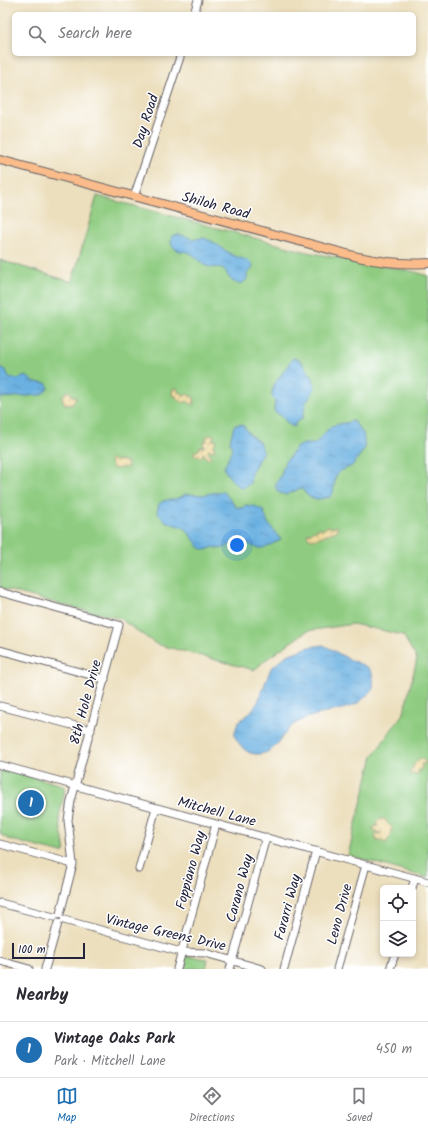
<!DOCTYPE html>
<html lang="en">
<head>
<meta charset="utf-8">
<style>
  :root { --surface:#fff; --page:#f7f7f7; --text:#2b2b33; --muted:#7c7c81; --line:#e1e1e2; --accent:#1f6fb2 }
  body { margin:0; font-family:Kalam,sans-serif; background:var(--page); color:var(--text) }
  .controls { position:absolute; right:12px; bottom:12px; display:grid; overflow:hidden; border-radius:6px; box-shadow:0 2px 6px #0003 }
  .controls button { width:36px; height:36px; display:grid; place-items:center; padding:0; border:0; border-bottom:1px solid var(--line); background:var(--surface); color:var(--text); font:20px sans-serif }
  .scale { position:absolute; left:12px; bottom:10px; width:73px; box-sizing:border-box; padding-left:4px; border:2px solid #22223b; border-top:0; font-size:11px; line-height:14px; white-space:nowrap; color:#22223b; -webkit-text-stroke:3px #fff; paint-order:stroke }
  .you { position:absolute; left:237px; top:545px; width:14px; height:14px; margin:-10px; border:3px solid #fff; border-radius:50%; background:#1a73e8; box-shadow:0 0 0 6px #1a73e833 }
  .badge { display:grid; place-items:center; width:26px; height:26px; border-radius:50%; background:var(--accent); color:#fff; font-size:13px; font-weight:700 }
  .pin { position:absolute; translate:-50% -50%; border:2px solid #fff; box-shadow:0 1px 4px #0006 }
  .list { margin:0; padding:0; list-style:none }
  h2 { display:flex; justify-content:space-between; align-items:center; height:52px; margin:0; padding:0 16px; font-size:17px }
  h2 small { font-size:13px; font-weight:400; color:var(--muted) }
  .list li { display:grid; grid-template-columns:26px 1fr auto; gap:12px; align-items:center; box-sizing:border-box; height:56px; padding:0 16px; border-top:1px solid var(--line) }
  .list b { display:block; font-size:15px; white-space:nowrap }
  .list p { margin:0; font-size:13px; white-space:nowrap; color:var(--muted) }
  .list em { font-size:13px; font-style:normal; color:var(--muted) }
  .icon { flex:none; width:22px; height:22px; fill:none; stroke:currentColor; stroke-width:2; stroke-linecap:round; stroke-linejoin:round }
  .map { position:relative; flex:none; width:428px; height:969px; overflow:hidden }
  .search { position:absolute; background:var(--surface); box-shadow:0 2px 6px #0003; left:12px; right:12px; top:12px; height:44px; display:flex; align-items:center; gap:10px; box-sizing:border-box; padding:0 14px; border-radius:6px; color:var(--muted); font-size:15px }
  .sheet { height:108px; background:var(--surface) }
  nav { display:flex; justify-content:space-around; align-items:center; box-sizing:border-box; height:56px; border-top:1px solid var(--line); background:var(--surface); font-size:11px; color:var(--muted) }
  nav a { display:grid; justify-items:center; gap:2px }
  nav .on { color:var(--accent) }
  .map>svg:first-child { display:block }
  .green { fill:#8fcc81; stroke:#58775e }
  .sand { fill:url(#sand-dots); stroke:#887e6c }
  .water { fill:url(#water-ripples); stroke:#466a8e }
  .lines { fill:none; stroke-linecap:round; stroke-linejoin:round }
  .minor-casing { stroke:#696468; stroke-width:9 }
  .major-casing { stroke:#696468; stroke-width:10 }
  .minor { stroke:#fff; stroke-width:7 }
  .major { stroke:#f9bc8a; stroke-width:8 }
  .labels { text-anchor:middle; stroke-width:3; stroke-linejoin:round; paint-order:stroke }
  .street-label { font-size:14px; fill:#22223b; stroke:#fff }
</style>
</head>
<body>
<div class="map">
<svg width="428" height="969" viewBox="0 0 428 969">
  <defs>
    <pattern id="sand-dots" width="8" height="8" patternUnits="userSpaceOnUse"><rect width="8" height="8" fill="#eeda9e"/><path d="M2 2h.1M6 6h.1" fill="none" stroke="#ccbb89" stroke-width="1.8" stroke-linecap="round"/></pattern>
    <pattern id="water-ripples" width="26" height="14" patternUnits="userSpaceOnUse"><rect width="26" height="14" fill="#6bb1e1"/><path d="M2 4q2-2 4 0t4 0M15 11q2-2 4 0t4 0" fill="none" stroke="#5890b8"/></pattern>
  </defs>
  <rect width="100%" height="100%" fill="#fff"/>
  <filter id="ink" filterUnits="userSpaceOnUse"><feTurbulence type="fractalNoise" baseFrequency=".025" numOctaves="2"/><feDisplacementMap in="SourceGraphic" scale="8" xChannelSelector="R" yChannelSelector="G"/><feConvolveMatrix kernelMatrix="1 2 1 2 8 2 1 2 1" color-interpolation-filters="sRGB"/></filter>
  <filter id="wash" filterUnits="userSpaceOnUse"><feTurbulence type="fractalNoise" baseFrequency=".012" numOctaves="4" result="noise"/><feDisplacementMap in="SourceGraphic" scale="16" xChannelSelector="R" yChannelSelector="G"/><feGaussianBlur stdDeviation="0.9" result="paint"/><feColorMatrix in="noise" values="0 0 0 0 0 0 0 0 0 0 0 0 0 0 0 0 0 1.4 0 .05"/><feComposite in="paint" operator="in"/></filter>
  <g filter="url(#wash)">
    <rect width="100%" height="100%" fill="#ecdfbd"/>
    <path class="green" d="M 97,196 L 307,252 L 416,272 L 428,276 L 428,878 L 348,855 L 373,756 L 404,712 L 417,659 L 403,635 L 353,624 L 307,631 L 268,658 L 254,670 L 156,644 L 119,618 L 74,608 L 0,588 L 0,260 L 72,282 Z
      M 0,768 L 62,785 L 65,789 L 59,817 L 65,851 L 62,853 L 8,839 L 0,834 Z
      M 186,956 L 208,959 L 206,969 L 183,969 Z"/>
    <path class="sand" d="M 175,388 L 177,388 L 178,392 L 182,393 L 183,396 L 185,396 L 187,394 L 190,396 L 194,397 L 194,404 L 191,404 L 187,401 L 184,403 L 181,401 L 177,400 L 176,396 L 172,395 L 173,389 Z
      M 67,391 L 71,393 L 72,396 L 76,397 L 76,399 L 74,400 L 73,404 L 68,405 L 64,403 L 62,397 Z
      M 211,435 L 213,435 L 214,437 L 212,440 L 215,440 L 216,442 L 212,446 L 214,447 L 215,450 L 212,451 L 209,449 L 208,451 L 211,457 L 207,459 L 203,453 L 202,457 L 199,457 L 198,455 L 194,456 L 194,452 L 199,450 L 200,447 L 204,447 L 203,442 L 207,441 L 206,437 Z
      M 110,459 L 112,459 L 115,462 L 117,460 L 127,462 L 128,467 L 114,469 L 111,465 Z
      M 328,526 L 332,528 L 337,526 L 337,531 L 322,536 L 316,539 L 309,538 L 307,535 L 308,533 L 311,533 L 313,530 L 317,531 L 318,528 L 324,529 Z
      M 420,758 L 425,761 L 425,764 L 421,764 L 422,769 L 418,770 L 418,775 L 415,775 L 415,773 L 411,775 L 410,772 L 413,768 L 414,764 Z
      M 382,819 L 386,820 L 387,823 L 392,827 L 392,830 L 390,832 L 392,834 L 391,836 L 389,838 L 386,843 L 381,841 L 377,841 L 375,835 L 382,833 L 376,832 L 373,830 L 374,827 L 377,826 L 377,821 Z"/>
    <path class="water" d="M 178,234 L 193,239 L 204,238 L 213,242 L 232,255 L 249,261 L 252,264 L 253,267 L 247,274 L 247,279 L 243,283 C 226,285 229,270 222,268 C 218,267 213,268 209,267 C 201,265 198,258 192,254 C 188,251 183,252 180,251 C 177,250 174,248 172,246 L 171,241 L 172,236 Z
      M 293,358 L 300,360 L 313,378 L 315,387 L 312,394 L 306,402 L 302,419 L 295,423 L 295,427 C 287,426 286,419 280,415 C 278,414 276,413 274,411 L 275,400 L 273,398 L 272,393 L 274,385 Z
      M 0,367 L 6,370 L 9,378 L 17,379 L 26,376 C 37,383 31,382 46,383 L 48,386 L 48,389 L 41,395 L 0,398 Z
      M 353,421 L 363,433 L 365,448 L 352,466 L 340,471 L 335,478 L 333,493 L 330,497 L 319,499 L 312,498 L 308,496 L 301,488 L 286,495 L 278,492 L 275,486 L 281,475 L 285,461 L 289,458 L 295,448 L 304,444 L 315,444 L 331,426 Z
      M 242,424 L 251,436 L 259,442 L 263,451 L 251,473 L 250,483 L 246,486 L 242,488 C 236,486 225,473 224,468 L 232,449 L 230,441 L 234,426 L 236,425 Z
      M 223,491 L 236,507 L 243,508 L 245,505 L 254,506 L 263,510 L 268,523 L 281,540 L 263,548 L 257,548 L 247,543 L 242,542 L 236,542 L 221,549 L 214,547 L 206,550 L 200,548 L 185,528 C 172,523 165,524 157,512 L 159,504 L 163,501 L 179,498 L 186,494 L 202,495 Z
      M 323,645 C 332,649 340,655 349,659 C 367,668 375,665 373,689 C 367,695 360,703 352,706 C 332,713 311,713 293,725 C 281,734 277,753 259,754 C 245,755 240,745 234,735 L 238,722 L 249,714 L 258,702 L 271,668 L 287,655 L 309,647 Z"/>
  </g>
  <g filter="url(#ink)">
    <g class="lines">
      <g class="minor-casing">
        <path id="minor" d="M 194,14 L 198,0
          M 134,197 L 181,54
          M 0,592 L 119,625 L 71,801 L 68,820 L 73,864 L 60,914
          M 0,650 L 105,679
          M 0,706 L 91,730
          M 0,765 L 428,882
          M 0,844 L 73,864
          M 139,869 L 156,808
          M 412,888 L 415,878
          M 0,903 L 54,917
          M 64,920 L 181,952 L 205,953 L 262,969
          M 0,961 L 29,969
          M 45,969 L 58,923
          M 177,969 L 216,824
          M 230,969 L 266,837
          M 284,969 L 316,851
          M 337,969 L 366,865
          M 390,969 L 395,954"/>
      </g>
      <g class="major-casing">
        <path id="major" d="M 0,160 L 358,257 C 381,262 404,265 428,263"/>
      </g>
      <use href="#minor" class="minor"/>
      <use href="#major" class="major"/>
    </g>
  </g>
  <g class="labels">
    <g class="street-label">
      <text transform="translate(145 121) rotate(-72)" y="5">Day Road</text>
      <text transform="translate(216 205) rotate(15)" y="5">Shiloh Road</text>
      <text transform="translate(85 702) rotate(-75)" y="5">8th Hole Drive</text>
      <text transform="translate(217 811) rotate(15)" y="5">Mitchell Lane</text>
      <text transform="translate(190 870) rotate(-75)" y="5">Foppiano Way</text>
      <text transform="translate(239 888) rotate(-75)" y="5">Carano Way</text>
      <text transform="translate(287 907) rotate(-75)" y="5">Fararri Way</text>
      <text transform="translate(339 914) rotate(-75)" y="5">Leno Drive</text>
      <text transform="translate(166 932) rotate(13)" y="5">Vintage Greens Drive</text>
    </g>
  </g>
</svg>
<div class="controls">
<button><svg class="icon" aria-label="locate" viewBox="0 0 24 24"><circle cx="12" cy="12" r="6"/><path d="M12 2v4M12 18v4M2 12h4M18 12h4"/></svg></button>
<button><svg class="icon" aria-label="layers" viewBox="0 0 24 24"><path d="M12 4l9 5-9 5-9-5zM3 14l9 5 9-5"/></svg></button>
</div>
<div class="scale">100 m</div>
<div class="you"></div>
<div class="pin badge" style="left:31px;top:803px">1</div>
<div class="search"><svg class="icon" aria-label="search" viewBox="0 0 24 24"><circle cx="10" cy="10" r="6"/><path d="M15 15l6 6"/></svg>Search here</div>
</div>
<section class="sheet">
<h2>Nearby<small></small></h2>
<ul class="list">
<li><span class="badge">1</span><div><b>Vintage Oaks Park</b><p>Park · Mitchell Lane</p></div><em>450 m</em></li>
</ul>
</section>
<nav>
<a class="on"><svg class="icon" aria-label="map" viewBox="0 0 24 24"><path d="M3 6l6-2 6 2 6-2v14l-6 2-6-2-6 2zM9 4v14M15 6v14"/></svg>Map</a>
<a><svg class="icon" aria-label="directions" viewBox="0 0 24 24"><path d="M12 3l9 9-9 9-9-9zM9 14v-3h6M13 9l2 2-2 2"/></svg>Directions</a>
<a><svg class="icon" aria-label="saved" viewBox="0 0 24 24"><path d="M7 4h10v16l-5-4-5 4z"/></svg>Saved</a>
</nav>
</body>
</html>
